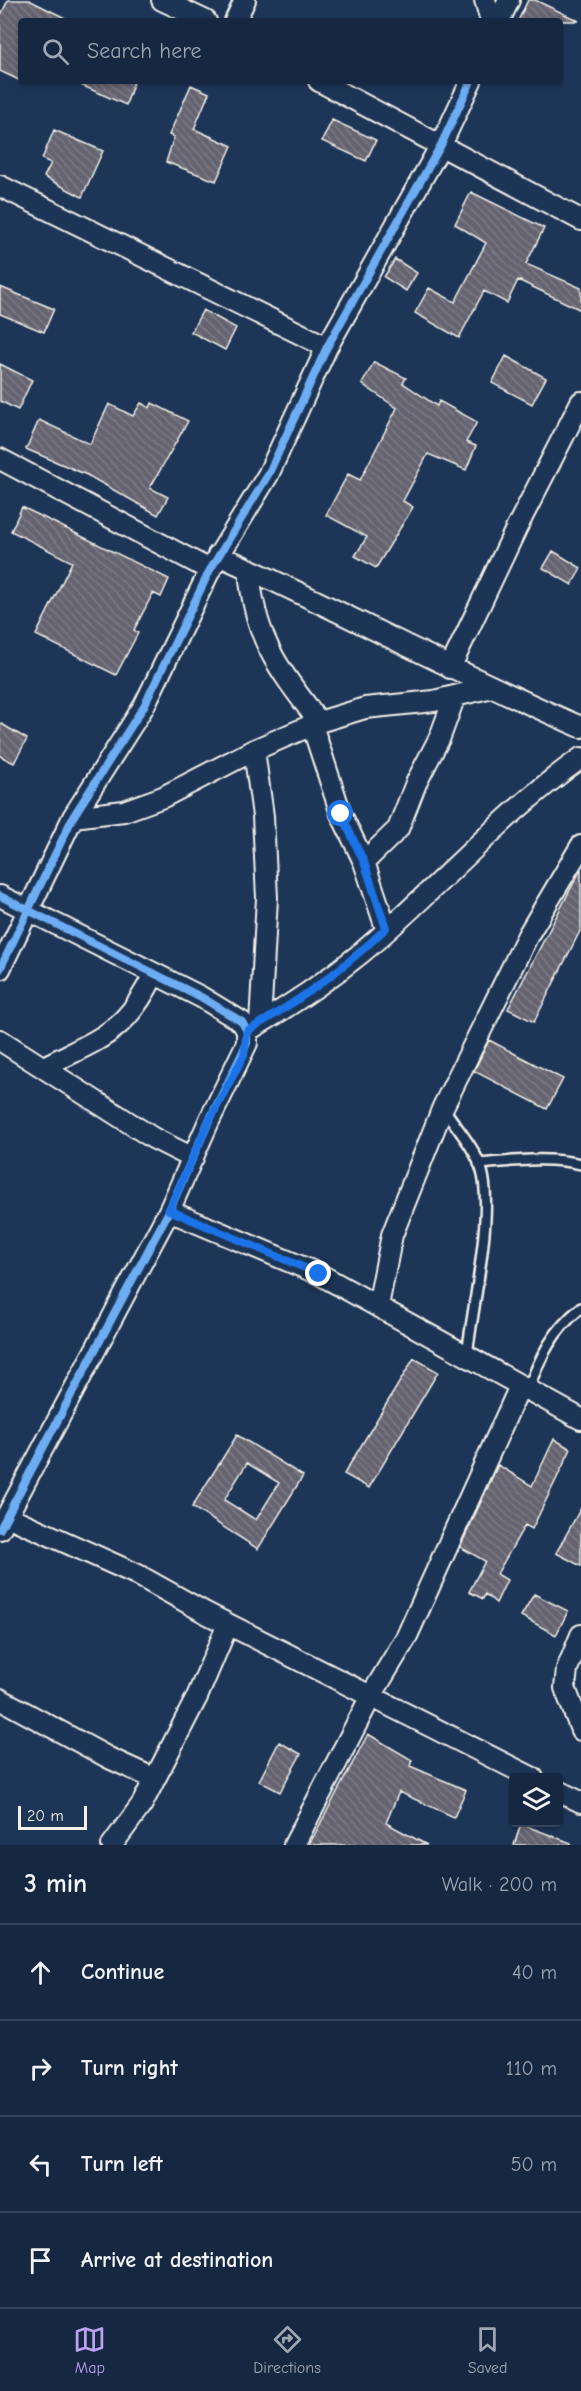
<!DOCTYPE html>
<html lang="en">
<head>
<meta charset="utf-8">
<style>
  :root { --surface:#162841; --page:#1f3048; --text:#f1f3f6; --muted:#9ea6b1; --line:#35445a; --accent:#bca0f2 }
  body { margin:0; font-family:"Comic Neue",sans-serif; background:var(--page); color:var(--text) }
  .controls { position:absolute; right:18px; bottom:18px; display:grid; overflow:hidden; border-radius:6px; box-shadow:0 2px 4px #0004 }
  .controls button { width:54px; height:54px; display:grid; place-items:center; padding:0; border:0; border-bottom:2px solid var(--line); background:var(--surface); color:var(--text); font:30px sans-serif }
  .scale { position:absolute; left:18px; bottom:15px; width:69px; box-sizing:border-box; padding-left:6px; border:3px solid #f4f1e8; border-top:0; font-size:16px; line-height:21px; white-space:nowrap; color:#f4f1e8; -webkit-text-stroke:4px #1d3557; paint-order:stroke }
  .stop { position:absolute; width:18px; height:18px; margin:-14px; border:4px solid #1a73e8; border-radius:50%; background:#fff }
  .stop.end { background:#1a73e8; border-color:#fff; box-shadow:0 2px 6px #0008 }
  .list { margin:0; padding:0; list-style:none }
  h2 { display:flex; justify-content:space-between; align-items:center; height:78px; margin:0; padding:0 24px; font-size:26px }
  h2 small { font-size:20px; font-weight:400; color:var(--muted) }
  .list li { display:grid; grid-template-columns:39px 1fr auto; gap:18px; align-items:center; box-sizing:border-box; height:96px; padding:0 24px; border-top:2px solid var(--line) }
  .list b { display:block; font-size:22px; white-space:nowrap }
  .list em { font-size:20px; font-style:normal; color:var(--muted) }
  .icon { flex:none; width:33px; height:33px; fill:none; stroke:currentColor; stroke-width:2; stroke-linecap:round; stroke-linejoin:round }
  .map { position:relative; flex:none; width:581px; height:1845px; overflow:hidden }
  .search { position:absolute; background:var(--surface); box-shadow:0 2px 4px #0004; left:18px; right:18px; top:18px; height:66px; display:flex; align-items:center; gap:15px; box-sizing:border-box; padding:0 21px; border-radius:6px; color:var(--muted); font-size:22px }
  .sheet { height:462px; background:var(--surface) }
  nav { display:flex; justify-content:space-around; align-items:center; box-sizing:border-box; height:84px; border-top:2px solid var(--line); background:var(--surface); font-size:16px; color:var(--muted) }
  nav a { display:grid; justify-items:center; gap:3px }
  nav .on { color:var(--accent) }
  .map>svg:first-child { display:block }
  .building { fill:url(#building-back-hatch); stroke:#f4f1e8; stroke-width:1.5; fill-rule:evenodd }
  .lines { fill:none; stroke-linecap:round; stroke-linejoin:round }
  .lane-casing { stroke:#f4f1e8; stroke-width:14 }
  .street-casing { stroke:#f4f1e8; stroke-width:24 }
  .lane { stroke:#1d3557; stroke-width:9 }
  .street { stroke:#1d3557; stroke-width:20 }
  .cycleway-casing { stroke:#1d3557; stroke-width:11 }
  .cycleway { stroke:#6dadf4; stroke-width:8 }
  .route { stroke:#1a73e8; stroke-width:8 }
</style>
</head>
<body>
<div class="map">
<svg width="581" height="1845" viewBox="0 0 581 1845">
  <defs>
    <pattern id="building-back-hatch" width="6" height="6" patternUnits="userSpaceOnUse" patternTransform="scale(1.5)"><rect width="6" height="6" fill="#656370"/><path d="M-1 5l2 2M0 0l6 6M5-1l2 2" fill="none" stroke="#7c7a84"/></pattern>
  </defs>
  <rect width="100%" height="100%" fill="#1d3557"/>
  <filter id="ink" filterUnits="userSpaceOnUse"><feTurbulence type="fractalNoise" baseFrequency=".0167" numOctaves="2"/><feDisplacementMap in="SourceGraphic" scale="12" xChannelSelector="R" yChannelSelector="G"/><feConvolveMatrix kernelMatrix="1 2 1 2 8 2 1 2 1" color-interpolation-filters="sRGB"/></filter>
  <g filter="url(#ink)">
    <path class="building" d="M 8,0 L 29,0 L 71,21 L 21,21 L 21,81 L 0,71 L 0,17 Z
      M 528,0 L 535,0 L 579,21 L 518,21 Z
      M 72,81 L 134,81 L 126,105 Z
      M 191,85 L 209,93 L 194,129 L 232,146 L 216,181 L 166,162 L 174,137 L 169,135 Z
      M 332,120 L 376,140 L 366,161 L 322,141 Z
      M 54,130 L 103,151 L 82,197 L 44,177 L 51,163 L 42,159 Z
      M 471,192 L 544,228 L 526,264 L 581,288 L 581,310 L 518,280 L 507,303 L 484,291 L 459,338 L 415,313 L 429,288 L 455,302 L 486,243 L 455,224 Z
      M 395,259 L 417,273 L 406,291 L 384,277 Z
      M 0,287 L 54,309 L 44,332 L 0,314 Z
      M 203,310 L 236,328 L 225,350 L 191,332 Z
      M 506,356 L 546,378 L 532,404 L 492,383 Z
      M 374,362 L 406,378 L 403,383 L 437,406 L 439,401 L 477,422 L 466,442 L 476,446 L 466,470 L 428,454 L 403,501 L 413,507 L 376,568 L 355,556 L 367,537 L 326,515 L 348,474 L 360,480 L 397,408 L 362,384 Z
      M 0,364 L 32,380 L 18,410 L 0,401 Z
      M 141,403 L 150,408 L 152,403 L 188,421 L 150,488 L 168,497 L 158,515 L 87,475 L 26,449 L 39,420 L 90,444 L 109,404 L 133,416 Z
      M 22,507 L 169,579 L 161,597 L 153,593 L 134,630 L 138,633 L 116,675 L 36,635 L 72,562 L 11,531 Z
      M 553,551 L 581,568 L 572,585 L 543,568 Z
      M 0,723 L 27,739 L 14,763 L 0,756 Z
      M 581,869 L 581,929 L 534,1022 L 508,1009 Z
      M 489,1040 L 563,1079 L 547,1109 L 474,1071 Z
      M 414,1358 L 438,1372 L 369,1488 L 344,1474 Z
      M 237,1435 L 303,1476 L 258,1549 L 192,1507 ZM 247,1463 L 279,1483 L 256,1520 L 224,1500 Z
      M 554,1439 L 571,1449 L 532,1529 L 525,1525 L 497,1574 L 507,1580 L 496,1603 L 485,1594 L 483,1599 L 469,1592 L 485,1561 L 460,1547 L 498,1465 L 532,1486 Z
      M 581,1508 L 581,1566 L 556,1553 Z
      M 534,1594 L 568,1611 L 556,1635 L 521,1616 Z
      M 368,1734 L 412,1760 L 410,1766 L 466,1790 L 454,1817 L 399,1792 L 386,1823 L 427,1845 L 309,1845 Z
      M 279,1742 L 301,1754 L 280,1792 L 259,1781 Z
      M 521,1824 L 571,1843 L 571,1845 L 514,1845 Z"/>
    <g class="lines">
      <g class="lane-casing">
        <path id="lane" d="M 443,1107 C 456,1128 475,1147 482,1171 C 494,1213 472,1309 467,1356
          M 479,1164 C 513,1161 547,1156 581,1164
          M 528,1390 C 540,1357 553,1330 581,1308"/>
      </g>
      <g class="street-casing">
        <path id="street" d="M 162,0 L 206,21
          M 485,0 L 491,21
          M 235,21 L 245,0
          M 499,21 L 509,0
          M 319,81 L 581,220
          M 0,186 L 327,347
          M 0,459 L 210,570
          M 218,555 C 340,610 458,674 581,727
          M 249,569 C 254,639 278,668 319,722
          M 450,668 L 516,529 L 581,402
          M 312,725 L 341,814 L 364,862 L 386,928
          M 254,750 L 263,816 L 267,898 L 260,1023
          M 73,817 L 124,811 L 163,797 L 254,750 L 319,722 L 365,708 L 434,701 L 492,687
          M 364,862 L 398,829 L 416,783 L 440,737 L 455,696
          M 0,896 L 201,997 L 242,1022 L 247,1031 L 247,1043 L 209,1121 L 169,1211 L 0,1529
          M 0,969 L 73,817 L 144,706 L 210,570 L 268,475 L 327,347 L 441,145 L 471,81
          M 247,1031 C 287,1008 324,983 360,954 C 436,891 500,815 581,758
          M 0,1040 L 153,1138 L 193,1158
          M 44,1067 C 100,1038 125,1034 154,974
          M 169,1211 L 319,1274 L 581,1419
          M 378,1306 L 392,1235 L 443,1107 L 528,935 L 581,846
          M 7,1516 L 136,1574 L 206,1613 L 533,1778
          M 581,1635 L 567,1669 L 565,1688 L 581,1730
          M 0,1699 L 109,1758 L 155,1779
          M 558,1791 L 581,1802
          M 112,1845 L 142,1804 L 197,1697 L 228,1624
          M 294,1845 L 371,1696 L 406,1638 L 520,1386"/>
      </g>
      <use href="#lane" class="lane"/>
      <use href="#street" class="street"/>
      <g class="cycleway-casing">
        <path id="cycleway" d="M 0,896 L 201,997 L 242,1022 L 247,1031 L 247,1043 L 209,1121 L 169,1211 L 0,1529
          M 0,969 L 73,817 L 144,706 L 210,570 L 268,475 L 327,347 L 441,145 L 471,81"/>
      </g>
      <use href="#cycleway" class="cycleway"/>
    </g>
  </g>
  <g class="lines" filter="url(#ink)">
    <path class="route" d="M 319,1274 L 169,1210 L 209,1121 L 244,1055 L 247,1031 C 298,1002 344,969 386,928 L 364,862 L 341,814"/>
  </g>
</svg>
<div class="controls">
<button><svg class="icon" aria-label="layers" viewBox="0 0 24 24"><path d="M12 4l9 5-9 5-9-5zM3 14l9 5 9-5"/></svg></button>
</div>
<div class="scale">20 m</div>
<div class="stop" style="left:341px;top:814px"></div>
<div class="stop end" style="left:319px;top:1274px"></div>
<div class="search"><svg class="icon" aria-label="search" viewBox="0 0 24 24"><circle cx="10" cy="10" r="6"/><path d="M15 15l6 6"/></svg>Search here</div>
</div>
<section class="sheet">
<h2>3 min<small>Walk · 200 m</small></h2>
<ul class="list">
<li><svg class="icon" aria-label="ahead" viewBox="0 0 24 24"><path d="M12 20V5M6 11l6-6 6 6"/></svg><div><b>Continue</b></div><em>40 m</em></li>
<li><svg class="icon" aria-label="right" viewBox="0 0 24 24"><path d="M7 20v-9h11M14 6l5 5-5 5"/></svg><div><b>Turn right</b></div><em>110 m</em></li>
<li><svg class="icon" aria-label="left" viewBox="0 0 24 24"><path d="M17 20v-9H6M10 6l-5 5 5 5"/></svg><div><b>Turn left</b></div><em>50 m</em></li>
<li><svg class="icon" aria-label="arrive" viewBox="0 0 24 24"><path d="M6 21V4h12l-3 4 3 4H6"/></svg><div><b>Arrive at destination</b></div></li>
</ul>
</section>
<nav>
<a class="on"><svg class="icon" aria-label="map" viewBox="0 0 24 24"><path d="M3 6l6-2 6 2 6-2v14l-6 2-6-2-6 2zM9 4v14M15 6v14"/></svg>Map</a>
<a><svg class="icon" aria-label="directions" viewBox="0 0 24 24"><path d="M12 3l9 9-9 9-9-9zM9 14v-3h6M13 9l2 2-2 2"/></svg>Directions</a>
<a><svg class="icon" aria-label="saved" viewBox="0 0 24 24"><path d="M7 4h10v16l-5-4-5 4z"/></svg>Saved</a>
</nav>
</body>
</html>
